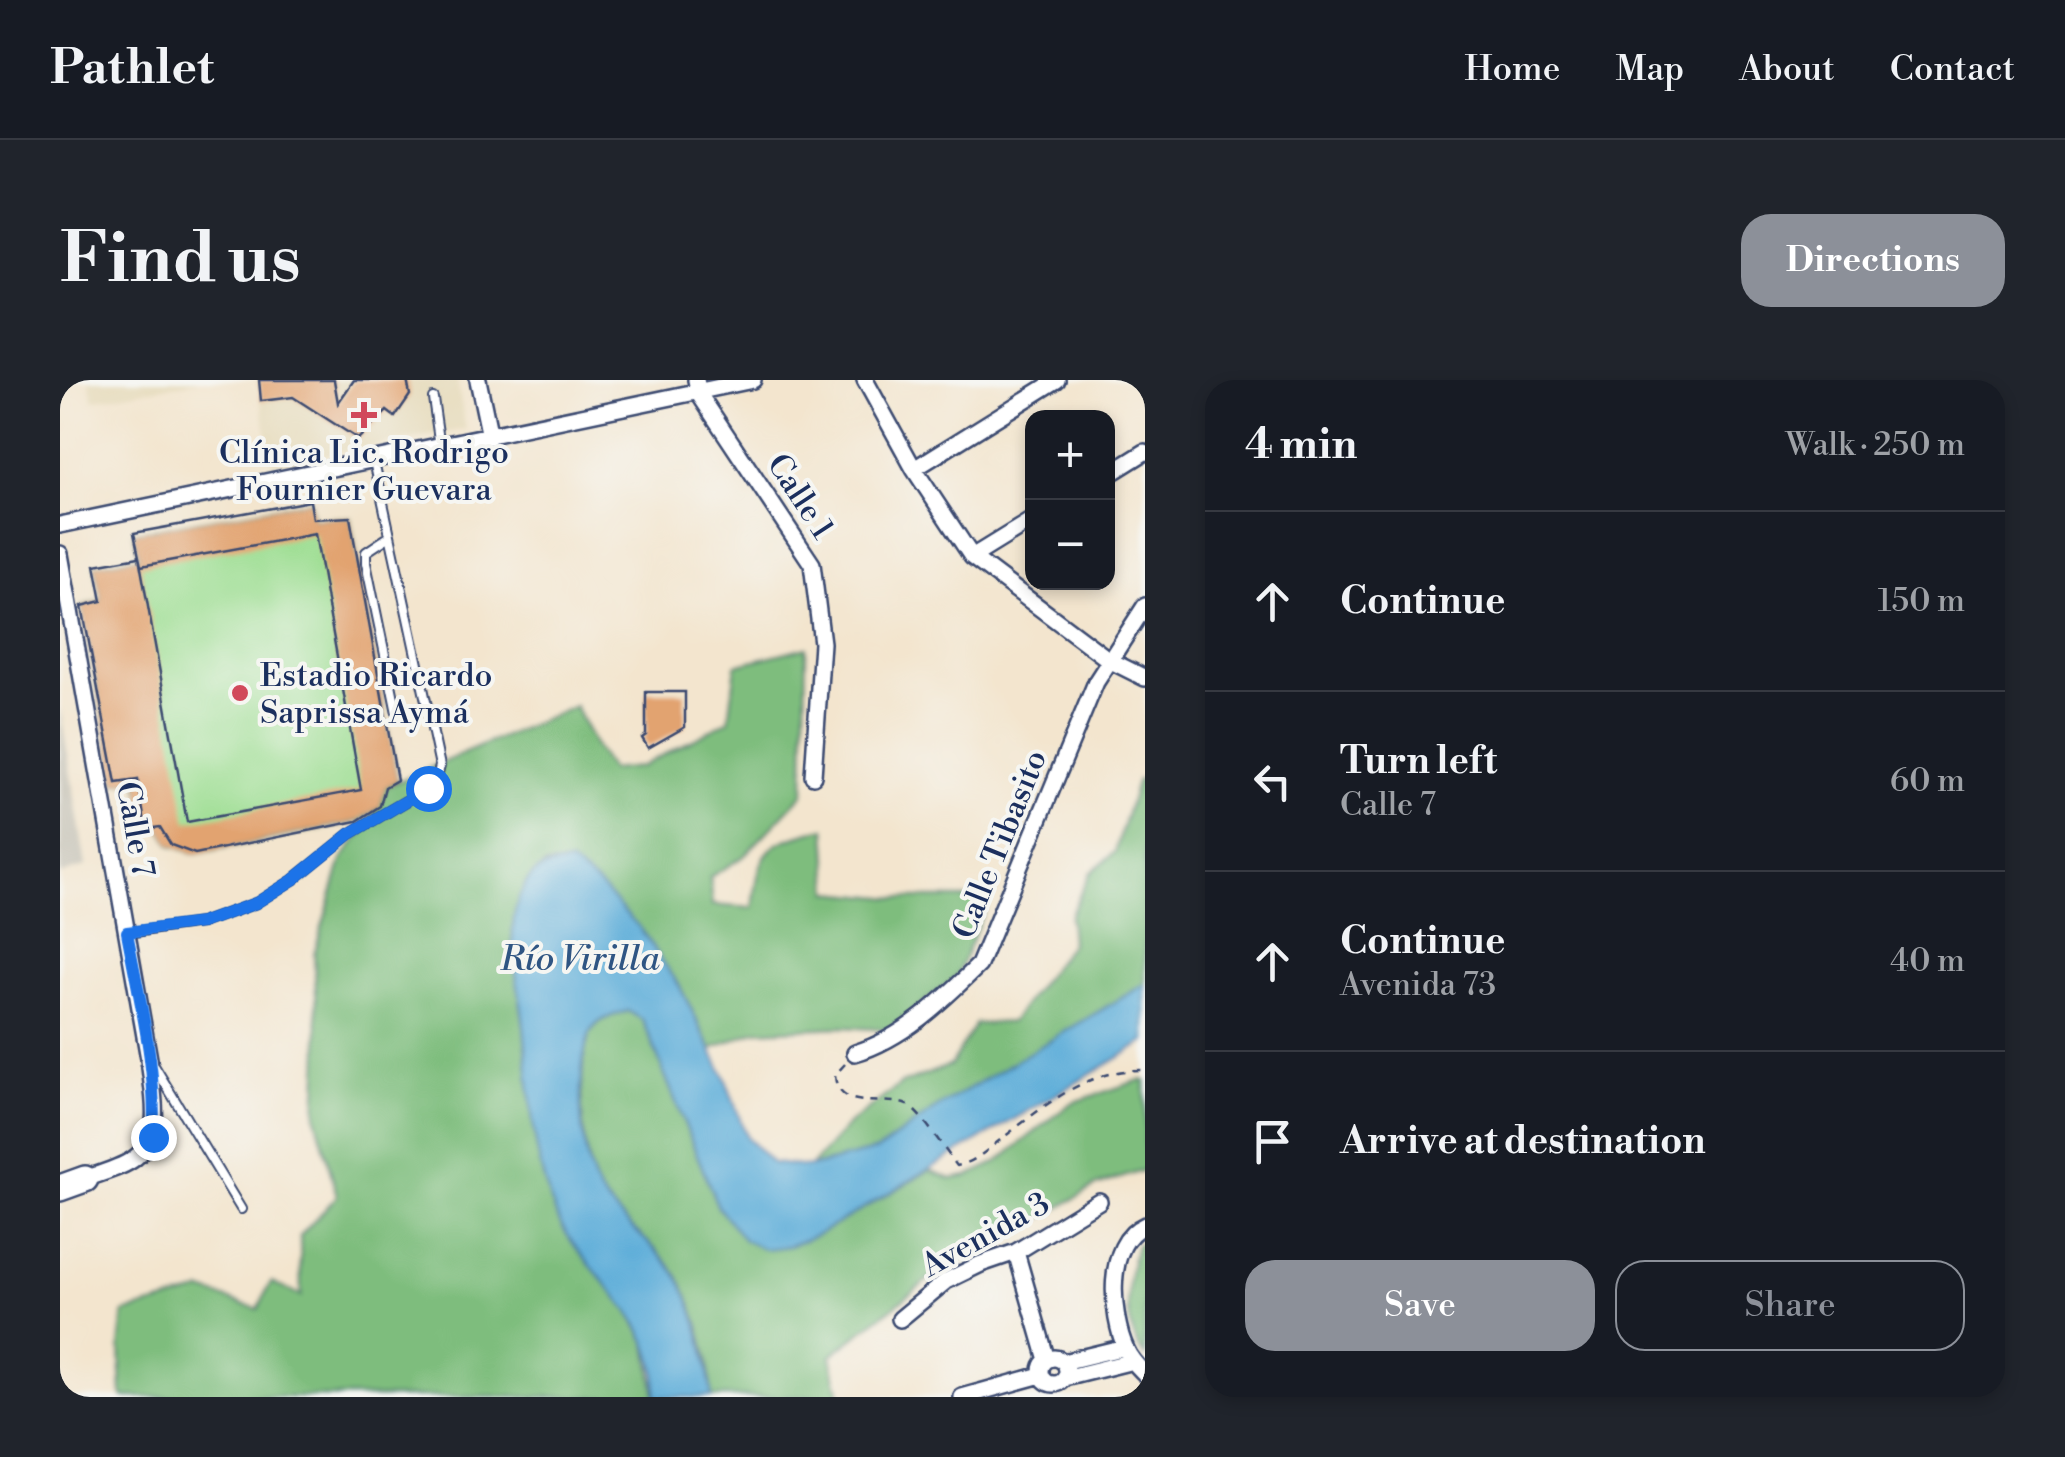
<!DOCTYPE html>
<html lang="en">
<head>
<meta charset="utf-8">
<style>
  :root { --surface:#171b24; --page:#20242c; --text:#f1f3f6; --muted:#9ea1a6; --line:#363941; --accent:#8c9099 }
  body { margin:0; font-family:"Libre Bodoni",serif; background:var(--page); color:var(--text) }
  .controls { position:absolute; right:30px; top:30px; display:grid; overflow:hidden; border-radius:20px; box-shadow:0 5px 15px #0003 }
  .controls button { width:90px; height:90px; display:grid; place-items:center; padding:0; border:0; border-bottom:2px solid var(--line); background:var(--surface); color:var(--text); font:50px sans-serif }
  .stop { position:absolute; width:30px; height:30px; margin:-22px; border:8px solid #1a73e8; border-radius:50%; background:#fff }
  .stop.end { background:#1a73e8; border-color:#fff; box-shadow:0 2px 10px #0008 }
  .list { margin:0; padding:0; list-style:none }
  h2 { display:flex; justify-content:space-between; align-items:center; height:130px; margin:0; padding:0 40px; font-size:42px }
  h2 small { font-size:32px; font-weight:400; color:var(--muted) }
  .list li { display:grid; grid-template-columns:65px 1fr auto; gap:30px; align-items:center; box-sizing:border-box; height:180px; padding:0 40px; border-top:2px solid var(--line) }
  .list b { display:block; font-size:38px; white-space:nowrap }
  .list p { margin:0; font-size:32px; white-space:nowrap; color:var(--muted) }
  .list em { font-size:32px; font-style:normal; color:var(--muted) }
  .actions { display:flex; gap:20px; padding:30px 40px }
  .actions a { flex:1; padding:22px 0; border:2px solid var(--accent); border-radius:30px; text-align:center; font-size:35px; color:var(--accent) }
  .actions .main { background:var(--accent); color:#fff }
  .icon { flex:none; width:55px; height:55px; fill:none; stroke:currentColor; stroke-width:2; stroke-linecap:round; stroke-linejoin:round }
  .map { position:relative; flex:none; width:1085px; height:1017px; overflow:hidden; border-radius:30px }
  header { display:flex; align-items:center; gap:60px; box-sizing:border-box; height:140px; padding:0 50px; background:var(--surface); border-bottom:2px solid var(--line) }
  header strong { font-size:48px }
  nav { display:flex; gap:55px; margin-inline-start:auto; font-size:35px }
  .intro { display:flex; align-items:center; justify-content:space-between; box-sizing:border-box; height:240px; padding:0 60px }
  h1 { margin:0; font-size:70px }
  .button { padding:25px 45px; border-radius:30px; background:var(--accent); color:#fff; font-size:35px; font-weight:700 }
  main { display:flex; gap:60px; padding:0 60px }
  aside { flex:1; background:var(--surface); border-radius:30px; box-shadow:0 5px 15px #0003 }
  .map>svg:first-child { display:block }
  .built { fill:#e6daba }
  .industrial { fill:#c8c4b8 }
  .green { fill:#9ede93; stroke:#5c8678; stroke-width:2.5 }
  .forest { fill:#7ebd7d; stroke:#4c766e; stroke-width:2.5 }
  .water { fill:#5eaed9; stroke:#3c6e9c; stroke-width:2.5 }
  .building { fill:#e2a370 }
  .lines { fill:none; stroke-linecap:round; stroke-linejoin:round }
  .service-casing { stroke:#3b4a6f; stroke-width:12 }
  .minor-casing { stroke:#3b4a6f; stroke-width:20 }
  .trunk-casing { stroke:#3b4a6f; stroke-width:30 }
  .path { stroke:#3b4a6f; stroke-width:2.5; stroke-dasharray:8 8; stroke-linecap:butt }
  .service { stroke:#fff; stroke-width:8 }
  .minor { stroke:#fff; stroke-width:15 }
  .trunk { stroke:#fff; stroke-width:25 }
  .route { stroke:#1a73e8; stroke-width:12 }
  .poi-dot { fill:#d1495b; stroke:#f6f6f2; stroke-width:4 }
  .labels { text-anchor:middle; stroke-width:8; stroke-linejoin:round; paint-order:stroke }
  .poi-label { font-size:32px; fill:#1b2f5e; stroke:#f6f6f2 }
  .street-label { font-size:32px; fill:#1b2f5e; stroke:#f6f6f2 }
  .water-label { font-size:35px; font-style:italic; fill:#2f5583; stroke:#f6f6f2 }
</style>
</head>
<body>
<header>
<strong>Pathlet</strong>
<nav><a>Home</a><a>Map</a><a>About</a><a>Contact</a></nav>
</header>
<div class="intro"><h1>Find us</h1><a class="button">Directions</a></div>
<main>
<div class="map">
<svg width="1085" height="1017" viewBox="0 0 1085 1017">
  <rect width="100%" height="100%" fill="#f6f6f2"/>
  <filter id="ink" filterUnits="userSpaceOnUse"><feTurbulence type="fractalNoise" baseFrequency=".01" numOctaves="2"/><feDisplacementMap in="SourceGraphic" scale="20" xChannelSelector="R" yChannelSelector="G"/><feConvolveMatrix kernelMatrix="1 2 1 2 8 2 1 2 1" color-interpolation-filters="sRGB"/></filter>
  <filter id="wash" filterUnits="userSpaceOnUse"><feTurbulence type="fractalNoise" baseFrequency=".0048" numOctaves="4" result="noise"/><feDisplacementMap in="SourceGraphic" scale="40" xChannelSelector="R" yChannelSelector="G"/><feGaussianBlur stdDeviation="2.25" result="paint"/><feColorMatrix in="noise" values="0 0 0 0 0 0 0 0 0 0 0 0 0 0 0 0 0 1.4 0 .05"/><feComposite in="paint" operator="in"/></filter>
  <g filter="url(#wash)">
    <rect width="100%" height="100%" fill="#f3e5ce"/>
    <path class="built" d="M 29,0 L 137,0 L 137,1 L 33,20 Z
      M 197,0 L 397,0 L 406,49 L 212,85 Z"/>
    <path class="industrial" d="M 0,327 L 26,486 L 0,495 Z"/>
    <path class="green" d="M 250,121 L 253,139 L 290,137 L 337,400 L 325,407 L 320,425 L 301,441 L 135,474 L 111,465 L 100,447 L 87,449 L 78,400 L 56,403 L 22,226 L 42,220 L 35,185 L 79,177 L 74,153 Z"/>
    <path class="forest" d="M 746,267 L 744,413 L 683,477 L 650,497 L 653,525 L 693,528 C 701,464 706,464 766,448 L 770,512 L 835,518 L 929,518 L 897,596 L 829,650 L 782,647 L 695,651 L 651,669 L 619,605 L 510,483 L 485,485 L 466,502 L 452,564 L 464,645 L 521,872 L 562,920 L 587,962 L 595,1017 L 62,1017 L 60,966 L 64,933 L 143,911 L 198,929 L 211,902 L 241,916 L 240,856 L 277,816 L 256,736 L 259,668 L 254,574 L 282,480 L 320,426 L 325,407 L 515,326 L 536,369 L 550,390 L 580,387 L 669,340 L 676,285 Z
      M 1077,400 L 1085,401 L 1085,604 L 880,726 L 818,770 L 750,787 L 789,744 L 841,704 L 891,685 L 915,644 L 951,642 L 1011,563 L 1009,537 L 1030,493 L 1055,472 Z
      M 568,631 L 583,640 L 658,827 L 761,853 L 870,790 L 891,799 L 908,796 L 936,783 L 1011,723 L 1080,700 L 1085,701 L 1085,790 L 1036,806 L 953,855 L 881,890 L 771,975 L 780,1017 L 651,1017 C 651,981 639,938 623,905 C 605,869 563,846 540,813 C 520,784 516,687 530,654 C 537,639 553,635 568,631 Z
      M 1085,860 L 1085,976 C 1062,948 1066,898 1076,865 Z"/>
    <path class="water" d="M 510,483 L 539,505 L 579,547 L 619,605 L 664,695 L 687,758 L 712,783 L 750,787 L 818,770 L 880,726 L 1085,604 L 1085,662 L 761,853 L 729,866 L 704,869 L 684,860 L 658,827 L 583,640 L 568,631 C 553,635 536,639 530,654 C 515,690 518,782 541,814 C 563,845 607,872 623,906 C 639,939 645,974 651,1010 L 651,1017 L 595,1017 C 604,937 524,898 496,834 C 470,774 471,711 464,647 C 460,601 440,549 465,505 C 475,487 491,485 510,483 Z"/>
    <g id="blocks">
      <path class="building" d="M 199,0 L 274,0 L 278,23 L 294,0 L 347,0 L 350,15 L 335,37 L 327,31 L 298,59 L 233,17 L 201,21 Z
        M 250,121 L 253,139 L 290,137 L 337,400 L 325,407 L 320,426 L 297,441 L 135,474 L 111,465 L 100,447 L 86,449 L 78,400 L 56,403 L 22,226 L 42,221 L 35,185 L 79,177 L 127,442 L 301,410 L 255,154 L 81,186 L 74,153 Z
        M 586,312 L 625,312 L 625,347 L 588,368 L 582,358 L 586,355 Z"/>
    </g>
  </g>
  <g filter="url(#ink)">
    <use href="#blocks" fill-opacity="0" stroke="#3b4a6f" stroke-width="2.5"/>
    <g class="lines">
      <g class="service-casing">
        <path id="service" d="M 373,18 L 380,67
          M 330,156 L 306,172 L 306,183 L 337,333
          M 67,553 L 141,543 L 196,523 L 233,500 L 290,454 L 368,408 L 377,398 L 380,386 L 314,81
          M 95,687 L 181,829"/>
      </g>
      <g class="minor-casing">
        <path id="minor" d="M 418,0 L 430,57
          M 636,0 L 639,14 L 752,184 L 762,263 L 753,396
          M 805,0 L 854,89 L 912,177 L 1049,280 L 1085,298
          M 854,89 L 997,0
          M 1048,95 L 1085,72
          M 0,145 L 693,0
          M 0,174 L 89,679 C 92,711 105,754 76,777 C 63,788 40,793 25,799
          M 912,177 L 972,140
          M 795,673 C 843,659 883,620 919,585 L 1036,302 L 1085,226
          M 1085,845 C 1044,863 1051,936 1066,969 C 1070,979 1078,987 1085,994
          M 956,872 L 987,980
          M 840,939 L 886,901 L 921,884 L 956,872 L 1039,821
          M981 991a13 13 0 1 1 26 0a13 13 0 1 1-26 0Z
          M 1003,982 L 1065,967
          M 1005,998 L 1073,981
          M 902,1017 L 981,995"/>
      </g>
      <g class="trunk-casing">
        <path id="trunk" d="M 0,808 L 25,799"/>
      </g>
      <path class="path" d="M 785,684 L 775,695 C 777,734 824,715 847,725 C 861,732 886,772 897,786 C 916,782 929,768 944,757 C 987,724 1028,688 1085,690"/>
      <use href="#service" class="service"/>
      <use href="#minor" class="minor"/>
      <use href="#trunk" class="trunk"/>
    </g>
  </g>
  <g class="lines" filter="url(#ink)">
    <path class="route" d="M 93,757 C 98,689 79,619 67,552 L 141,543 L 196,523 L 233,500 L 290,454 L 368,408"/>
  </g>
  <g class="poi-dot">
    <path d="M299 20h10v10h10v10h-10v10h-10v-10h-10v-10h10z"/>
    <circle cx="180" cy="313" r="10"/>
  </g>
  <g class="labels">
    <g class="poi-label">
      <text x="304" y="83">Clínica Lic. Rodrigo<tspan x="304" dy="37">Fournier Guevara</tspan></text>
      <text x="200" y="306" text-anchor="start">Estadio Ricardo<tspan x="200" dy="37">Saprissa Aymá</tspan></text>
    </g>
    <g class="street-label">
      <text transform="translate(741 116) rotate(57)" y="11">Calle 1</text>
      <text transform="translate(76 449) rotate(80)" y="11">Calle 7</text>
      <text transform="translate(939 464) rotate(-68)" y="11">Calle Tibasito</text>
      <text transform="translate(925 854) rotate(-29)" y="11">Avenida 3</text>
    </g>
    <g class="water-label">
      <text x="520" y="590">Río Virilla</text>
    </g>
  </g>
</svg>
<div class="controls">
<button>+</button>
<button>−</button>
</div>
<div class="stop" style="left:368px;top:408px"></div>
<div class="stop end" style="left:93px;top:757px"></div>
</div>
<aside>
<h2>4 min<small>Walk · 250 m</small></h2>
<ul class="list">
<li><svg class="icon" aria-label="ahead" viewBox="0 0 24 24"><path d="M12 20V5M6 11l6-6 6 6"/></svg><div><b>Continue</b></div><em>150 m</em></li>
<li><svg class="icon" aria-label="left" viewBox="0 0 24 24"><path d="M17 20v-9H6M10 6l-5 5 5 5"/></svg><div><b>Turn left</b><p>Calle 7</p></div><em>60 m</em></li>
<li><svg class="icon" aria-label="ahead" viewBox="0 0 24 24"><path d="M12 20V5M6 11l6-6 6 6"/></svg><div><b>Continue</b><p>Avenida 73</p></div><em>40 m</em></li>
<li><svg class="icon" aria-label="arrive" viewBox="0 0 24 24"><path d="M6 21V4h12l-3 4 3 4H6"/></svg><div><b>Arrive at destination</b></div></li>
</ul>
<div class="actions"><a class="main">Save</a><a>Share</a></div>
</aside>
</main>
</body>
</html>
